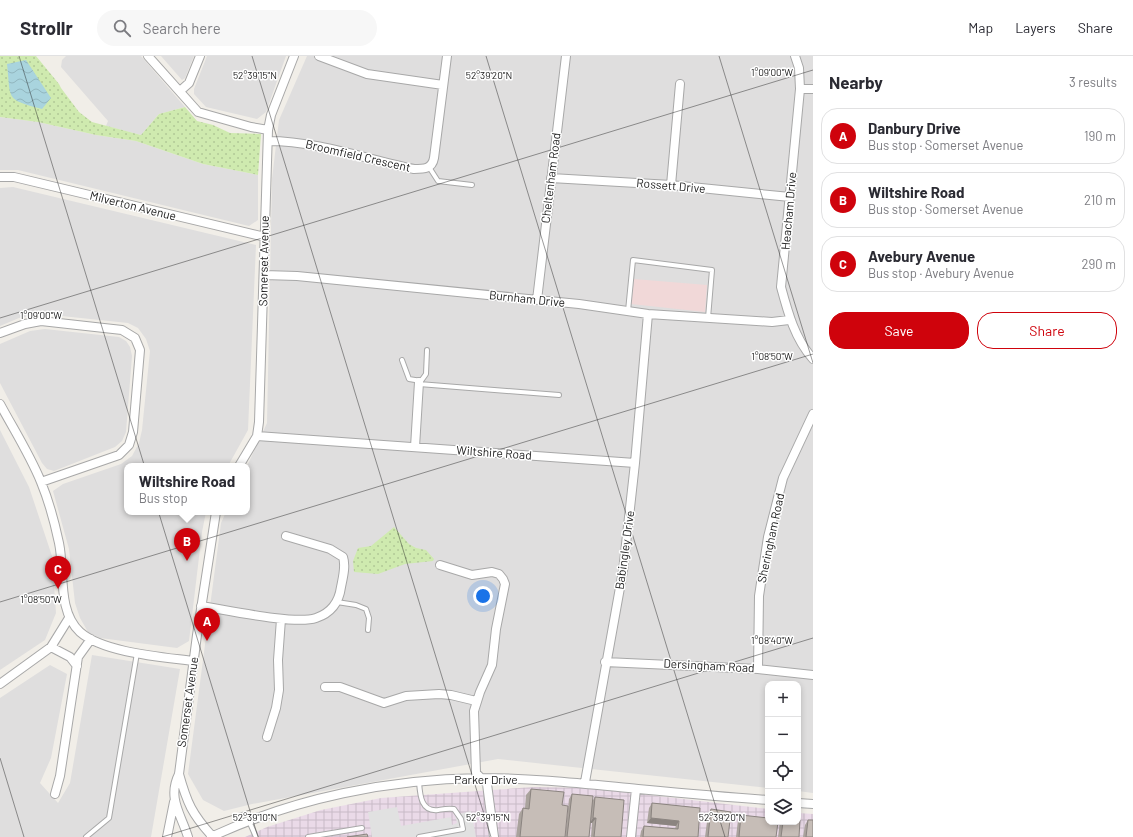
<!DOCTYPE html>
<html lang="en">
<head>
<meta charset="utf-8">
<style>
  :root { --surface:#fff; --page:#f7f7f7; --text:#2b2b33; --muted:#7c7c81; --line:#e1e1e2; --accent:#cf030c }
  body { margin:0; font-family:Barlow,sans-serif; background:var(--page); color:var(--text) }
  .controls { position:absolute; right:12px; bottom:12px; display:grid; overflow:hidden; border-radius:8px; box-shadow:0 2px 6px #0003 }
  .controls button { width:36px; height:36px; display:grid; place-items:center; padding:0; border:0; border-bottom:1px solid var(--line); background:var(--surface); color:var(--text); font:20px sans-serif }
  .you { position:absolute; left:483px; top:540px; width:14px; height:14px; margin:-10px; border:3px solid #fff; border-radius:50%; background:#1a73e8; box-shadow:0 0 0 6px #1a73e833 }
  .badge { display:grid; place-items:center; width:26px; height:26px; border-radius:50%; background:var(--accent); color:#fff; font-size:13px; font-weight:700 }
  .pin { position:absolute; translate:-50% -33px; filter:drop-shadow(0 1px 2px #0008) }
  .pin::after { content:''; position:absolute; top:21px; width:14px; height:12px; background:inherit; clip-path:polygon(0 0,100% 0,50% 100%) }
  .popup { position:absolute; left:124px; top:407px; width:126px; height:52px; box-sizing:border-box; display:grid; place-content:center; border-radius:8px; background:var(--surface); filter:drop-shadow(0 1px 3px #0005); font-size:13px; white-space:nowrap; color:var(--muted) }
  .popup b { font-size:15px; color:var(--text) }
  .popup::after { content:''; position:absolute; left:50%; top:100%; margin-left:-8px; border:8px solid transparent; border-top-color:var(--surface) }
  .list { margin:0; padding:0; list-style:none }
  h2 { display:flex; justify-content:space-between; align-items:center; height:52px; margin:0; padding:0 16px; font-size:17px }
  h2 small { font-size:13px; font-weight:400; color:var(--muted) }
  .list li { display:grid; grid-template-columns:26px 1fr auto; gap:12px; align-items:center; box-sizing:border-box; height:56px; margin:0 8px 8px; padding:0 8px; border:1px solid var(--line); border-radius:16px }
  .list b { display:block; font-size:15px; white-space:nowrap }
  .list p { margin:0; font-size:13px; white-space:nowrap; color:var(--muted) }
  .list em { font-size:13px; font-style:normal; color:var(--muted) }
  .actions { display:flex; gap:8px; padding:12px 16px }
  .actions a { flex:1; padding:9px 0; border:1px solid var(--accent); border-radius:16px; text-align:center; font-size:14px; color:var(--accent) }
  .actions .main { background:var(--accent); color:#fff }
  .icon { flex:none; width:22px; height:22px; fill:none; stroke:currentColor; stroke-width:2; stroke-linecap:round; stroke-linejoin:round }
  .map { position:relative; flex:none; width:813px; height:781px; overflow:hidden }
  header { display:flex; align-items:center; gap:24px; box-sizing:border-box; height:56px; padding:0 20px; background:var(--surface); border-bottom:1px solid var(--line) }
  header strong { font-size:19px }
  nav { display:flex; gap:22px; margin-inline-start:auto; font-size:14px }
  .search { width:280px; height:36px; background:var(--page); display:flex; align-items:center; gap:10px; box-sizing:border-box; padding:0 14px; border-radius:22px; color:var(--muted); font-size:15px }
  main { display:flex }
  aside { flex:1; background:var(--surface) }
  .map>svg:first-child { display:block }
  .residential { fill:#dfdede }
  .commercial { fill:#f1d8d8 }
  .industrial { fill:url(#industrial-grid) }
  .grass { fill:url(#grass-dots) }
  .parking { fill:#e1e1e1 }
  .water { fill:url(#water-waves) }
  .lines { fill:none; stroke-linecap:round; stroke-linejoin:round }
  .service-casing { stroke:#a8a8a8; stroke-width:6 }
  .minor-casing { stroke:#a8a8a8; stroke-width:10 }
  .service { stroke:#fff; stroke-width:4 }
  .minor { stroke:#fff; stroke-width:8 }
  .wall { fill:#aaa39d }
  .shaded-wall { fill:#8b8480 }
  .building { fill:#c6bdb7; stroke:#8b8480 }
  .ticks { fill:none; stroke:#212121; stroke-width:1; stroke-opacity:0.45 }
  .labels { text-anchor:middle; stroke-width:3; stroke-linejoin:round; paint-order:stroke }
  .street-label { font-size:12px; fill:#212121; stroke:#fff }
  .ticks-label { font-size:10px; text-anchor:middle; fill:#212121; stroke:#fff; stroke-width:3; stroke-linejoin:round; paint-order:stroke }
</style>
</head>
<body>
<header>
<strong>Strollr</strong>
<div class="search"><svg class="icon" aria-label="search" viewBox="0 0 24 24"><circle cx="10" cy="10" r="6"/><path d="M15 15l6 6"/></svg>Search here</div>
<nav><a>Map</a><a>Layers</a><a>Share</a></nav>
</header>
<main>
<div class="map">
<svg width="813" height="781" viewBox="0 0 813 781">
  <defs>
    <pattern id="industrial-grid" width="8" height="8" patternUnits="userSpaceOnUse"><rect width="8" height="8" fill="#eadae8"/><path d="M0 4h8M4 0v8" fill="none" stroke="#c8bbc7"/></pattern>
    <pattern id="grass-dots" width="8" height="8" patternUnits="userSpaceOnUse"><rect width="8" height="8" fill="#cfeaaf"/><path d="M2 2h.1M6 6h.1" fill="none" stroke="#b1c896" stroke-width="1.8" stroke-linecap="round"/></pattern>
    <pattern id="water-waves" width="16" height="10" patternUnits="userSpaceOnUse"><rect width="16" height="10" fill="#a9d4de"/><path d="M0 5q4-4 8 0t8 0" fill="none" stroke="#91b6be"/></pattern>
  </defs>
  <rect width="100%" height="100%" fill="#f1eee8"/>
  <path class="residential" d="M 66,0 L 141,0 L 185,51 L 159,58 L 141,79 L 106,70 L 108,65 L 61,11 L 62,4 Z
    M 161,0 L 194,0 L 185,22 L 182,24 Z
    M 207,0 L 286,0 L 266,56 L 257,63 L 206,51 L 194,38 L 194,33 Z
    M 307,0 L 813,0 L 813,737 L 798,735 L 798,628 L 768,628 L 768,732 L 498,703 L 252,748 L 224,755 L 203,744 L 188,718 L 221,467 L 226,456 L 247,456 L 247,410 L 267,367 L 272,123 L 279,64 Z
    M 0,61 L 38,66 L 96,79 L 136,85 L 203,108 L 258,119 L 258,164 L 249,170 L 18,114 L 0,114 Z
    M 13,131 L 256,189 L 248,374 L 228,410 L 127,410 L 127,456 L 206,456 L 202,476 L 189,585 L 177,592 L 100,582 L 88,576 L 80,562 L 75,547 L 69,493 L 53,435 L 63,428 L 121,408 L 132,400 L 139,387 L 142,374 L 150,295 L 146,283 L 138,272 L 128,267 L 43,258 L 19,262 L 0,270 L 0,132 Z
    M 45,273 L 119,281 L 126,285 L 130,291 L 132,300 L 126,376 L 122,385 L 115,391 L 54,415 L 47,413 L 42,407 L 0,327 L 0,288 L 30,275 Z
    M 0,374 L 29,431 L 52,500 L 56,557 L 45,584 L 0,614 Z
    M 92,599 L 180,613 L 151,781 L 0,781 L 0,642 L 50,609 L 67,618 L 51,702 L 40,727 L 58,747 L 70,727 Z"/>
  <path class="commercial" d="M 634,223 L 707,229 L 705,256 L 631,248 Z"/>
  <path class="industrial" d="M 534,731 L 589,732 L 768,753 L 768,766 L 798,766 L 798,757 L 813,758 L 813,781 L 245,781 L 267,771 L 321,754 L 381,742 Z"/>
  <path class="grass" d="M 0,0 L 36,0 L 59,28 L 61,32 L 79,56 L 92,66 L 141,79 L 159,58 L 185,51 L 197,65 L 213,69 L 230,77 L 261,78 L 258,119 L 203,108 L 136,85 L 96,79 L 38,66 L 0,61 Z
    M 394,471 L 409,488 L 416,492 L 426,494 L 434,503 L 433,505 L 405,508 L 378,518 L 354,516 L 353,505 L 358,492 L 371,490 Z"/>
  <path class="parking" d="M 397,751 L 401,770 L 451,761 L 452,769 L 457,767 L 455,759 L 471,755 L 476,781 L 372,781 L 368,756 Z"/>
  <path class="water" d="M 26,4 L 51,42 L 42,53 C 5,43 11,44 7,8 Z"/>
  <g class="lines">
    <g class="service-casing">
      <path id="service" d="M 429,111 L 438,125 L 472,129
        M 628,255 L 633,204 L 712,214 L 708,262
        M 402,304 L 409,323 L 421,325 L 426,318 L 427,294
        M 419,328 L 559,339
        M 337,546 L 356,549 L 366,553 L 369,562 L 368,574
        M 249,765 L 256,781
        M 86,781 L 109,762 L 137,597
        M 308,781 L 362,772
        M 419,781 L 463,773 L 461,763 L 454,753 C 448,752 444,753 438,754 C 421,756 420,739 419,726"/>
    </g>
    <g class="minor-casing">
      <path id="minor" d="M 148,0 L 198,56 L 251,71 L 268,74
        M 319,0 L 367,18 L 443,29
        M 795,0 L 799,12 L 800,33 L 781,231 C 788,257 795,283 813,303
        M 800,33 L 813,33
        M 180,35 L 189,27 L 200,0
        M 268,85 C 317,85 366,103 414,113 C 424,113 432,113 434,102 L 447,0
        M 0,121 L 14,121 L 265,181
        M 551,122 L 671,129 L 790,141
        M 671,129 L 680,28
        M 264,219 L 297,220 L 579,248 L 648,258 L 772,266 L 789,264
        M 537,244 L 566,0
        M 0,277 L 25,268 L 41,265 L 122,274 L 135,282 L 140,294 L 133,376 L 129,389 L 119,399 L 41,426
        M 0,348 C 14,374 30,399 41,426 C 48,443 55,468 59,487 C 65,515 57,555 80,576 C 104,597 163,601 193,605
        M 257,380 L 635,407
        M 415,391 L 419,326
        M 239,410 L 257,380 L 259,366 L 268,74 L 271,59 L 294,0
        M 440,509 L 472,519 L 492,516 L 499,518 L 503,523 L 505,528 L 496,573 L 492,609 L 480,636 L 474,655 L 476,717 L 487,728 L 494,781
        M 201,550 C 227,554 295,569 316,562 C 331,557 339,546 341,531 C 343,521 346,510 343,501 L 330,493 L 286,480
        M 51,591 L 70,601 L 77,610
        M 605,606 L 758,613 L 813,619
        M 758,613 L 759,540 L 768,481 L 783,422 L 813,358
        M 0,628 L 51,591 L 69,562
        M 325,631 L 340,631 L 384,647 L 406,640 L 439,638 L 451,639 L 476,645
        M 267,681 L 276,652 L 279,634 L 278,604 L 281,563
        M 179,718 C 187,747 192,758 212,780
        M 585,726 L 623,515 L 635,407 L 648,258
        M 55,738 L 60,720 L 78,601 L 91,583
        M 798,747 L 813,748
        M 167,781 L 174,746
        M 188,781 C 181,758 167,742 179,718 L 197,579 L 216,456
        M 211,781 C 295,742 389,723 481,722 C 534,722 586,728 638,733 C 681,737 725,741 768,744
        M 631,781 L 636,733"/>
    </g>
    <use href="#service" class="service"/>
    <use href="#minor" class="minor"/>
  </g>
  <path class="wall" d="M 531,733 L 562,749 L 565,781 L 516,781 L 519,758 L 523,752 L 525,752 L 526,739 Z
    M 572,738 L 593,744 L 595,741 L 621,781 L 591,781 L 592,767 L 590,767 L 589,781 L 565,781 L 569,743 Z
    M 652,747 L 700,752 L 698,781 L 640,781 L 641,775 L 644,770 L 675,773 L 676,770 L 647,767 L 649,752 Z
    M 711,753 L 728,781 L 705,781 L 708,758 Z
    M 741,759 L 776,781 L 736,781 L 738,764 Z
    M 808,764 L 813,781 L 803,781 L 805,769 Z
    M 780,766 L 798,766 L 799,781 L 778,781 Z"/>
  <path class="shaded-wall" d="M 593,762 L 596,762 L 592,767 L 590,767 Z
    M 651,762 L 679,765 L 676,770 L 647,767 Z"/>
  <path class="building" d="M 531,733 L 564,736 L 562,749 L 568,750 L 565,781 L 520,781 L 523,752 L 529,753 Z
    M 572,738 L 593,740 L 589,781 L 567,781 Z
    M 595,741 L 624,744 L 621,781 L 594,781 L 596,762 L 593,762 Z
    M 652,747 L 700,752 L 698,781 L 643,781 L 644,770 L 678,773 L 679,765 L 651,762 Z
    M 711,753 L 731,756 L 728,781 L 708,781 Z
    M 741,759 L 768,762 L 768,766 L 778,766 L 776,781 L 739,781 Z
    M 798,764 L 800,764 L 799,781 L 781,781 L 783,766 L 798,766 Z
    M 808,764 L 813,764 L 813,781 L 806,781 Z
    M 367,778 L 368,781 L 347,781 Z"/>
  <path class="ticks" d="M 19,0 L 258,781M 252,0 L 491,781M 486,0 L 725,781M 719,0 L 813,307M 0,262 L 813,14M 0,546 L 813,298M 0,702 L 24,781M 162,781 L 813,582"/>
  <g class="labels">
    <g class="street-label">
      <text transform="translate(358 100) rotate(13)" y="4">Broomfield Crescent</text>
      <text transform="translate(551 122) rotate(-83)" y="4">Cheltenham Road</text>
      <text transform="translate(671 130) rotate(5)" y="4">Rossett Drive</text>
      <text transform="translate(133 150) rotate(14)" y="4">Milverton Avenue</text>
      <text transform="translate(789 155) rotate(-85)" y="4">Heacham Drive</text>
      <text transform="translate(264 205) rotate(-89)" y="4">Somerset Avenue</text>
      <text transform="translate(527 243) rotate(6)" y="4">Burnham Drive</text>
      <text transform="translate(494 397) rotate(4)" y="4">Wiltshire Road</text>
      <text transform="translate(771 482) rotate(-78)" y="4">Sheringham Road</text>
      <text transform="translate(625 494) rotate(-82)" y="4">Babingley Drive</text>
      <text transform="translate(709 610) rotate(3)" y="4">Dersingham Road</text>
      <text transform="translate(188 646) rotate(-82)" y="4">Somerset Avenue</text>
      <text x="486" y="728">Parker Drive</text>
    </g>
  </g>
  <g class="ticks-label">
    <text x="772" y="20">1°09'00"W</text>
    <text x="255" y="23">52°39'15"N</text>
    <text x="489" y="23">52°39'20"N</text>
    <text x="41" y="263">1°09'00"W</text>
    <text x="772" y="304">1°08'50"W</text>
    <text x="41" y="547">1°08'50"W</text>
    <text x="772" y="588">1°08'40"W</text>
    <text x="255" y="765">52°39'10"N</text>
    <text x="488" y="765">52°39'15"N</text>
    <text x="722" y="765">52°39'20"N</text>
  </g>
</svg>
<div class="controls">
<button>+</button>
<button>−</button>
<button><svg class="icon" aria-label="locate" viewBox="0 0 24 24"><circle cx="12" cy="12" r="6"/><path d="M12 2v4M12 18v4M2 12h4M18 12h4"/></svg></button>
<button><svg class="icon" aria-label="layers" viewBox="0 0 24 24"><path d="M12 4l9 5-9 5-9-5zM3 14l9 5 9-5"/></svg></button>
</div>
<div class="you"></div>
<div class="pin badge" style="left:207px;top:585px">A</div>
<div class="pin badge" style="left:187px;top:505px">B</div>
<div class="popup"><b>Wiltshire Road</b>Bus stop</div>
<div class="pin badge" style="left:58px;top:533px">C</div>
</div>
<aside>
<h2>Nearby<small>3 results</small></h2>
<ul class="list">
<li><span class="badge">A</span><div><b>Danbury Drive</b><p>Bus stop · Somerset Avenue</p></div><em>190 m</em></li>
<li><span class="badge">B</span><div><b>Wiltshire Road</b><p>Bus stop · Somerset Avenue</p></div><em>210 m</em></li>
<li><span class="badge">C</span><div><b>Avebury Avenue</b><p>Bus stop · Avebury Avenue</p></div><em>290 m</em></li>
</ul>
<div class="actions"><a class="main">Save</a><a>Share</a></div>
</aside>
</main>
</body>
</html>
